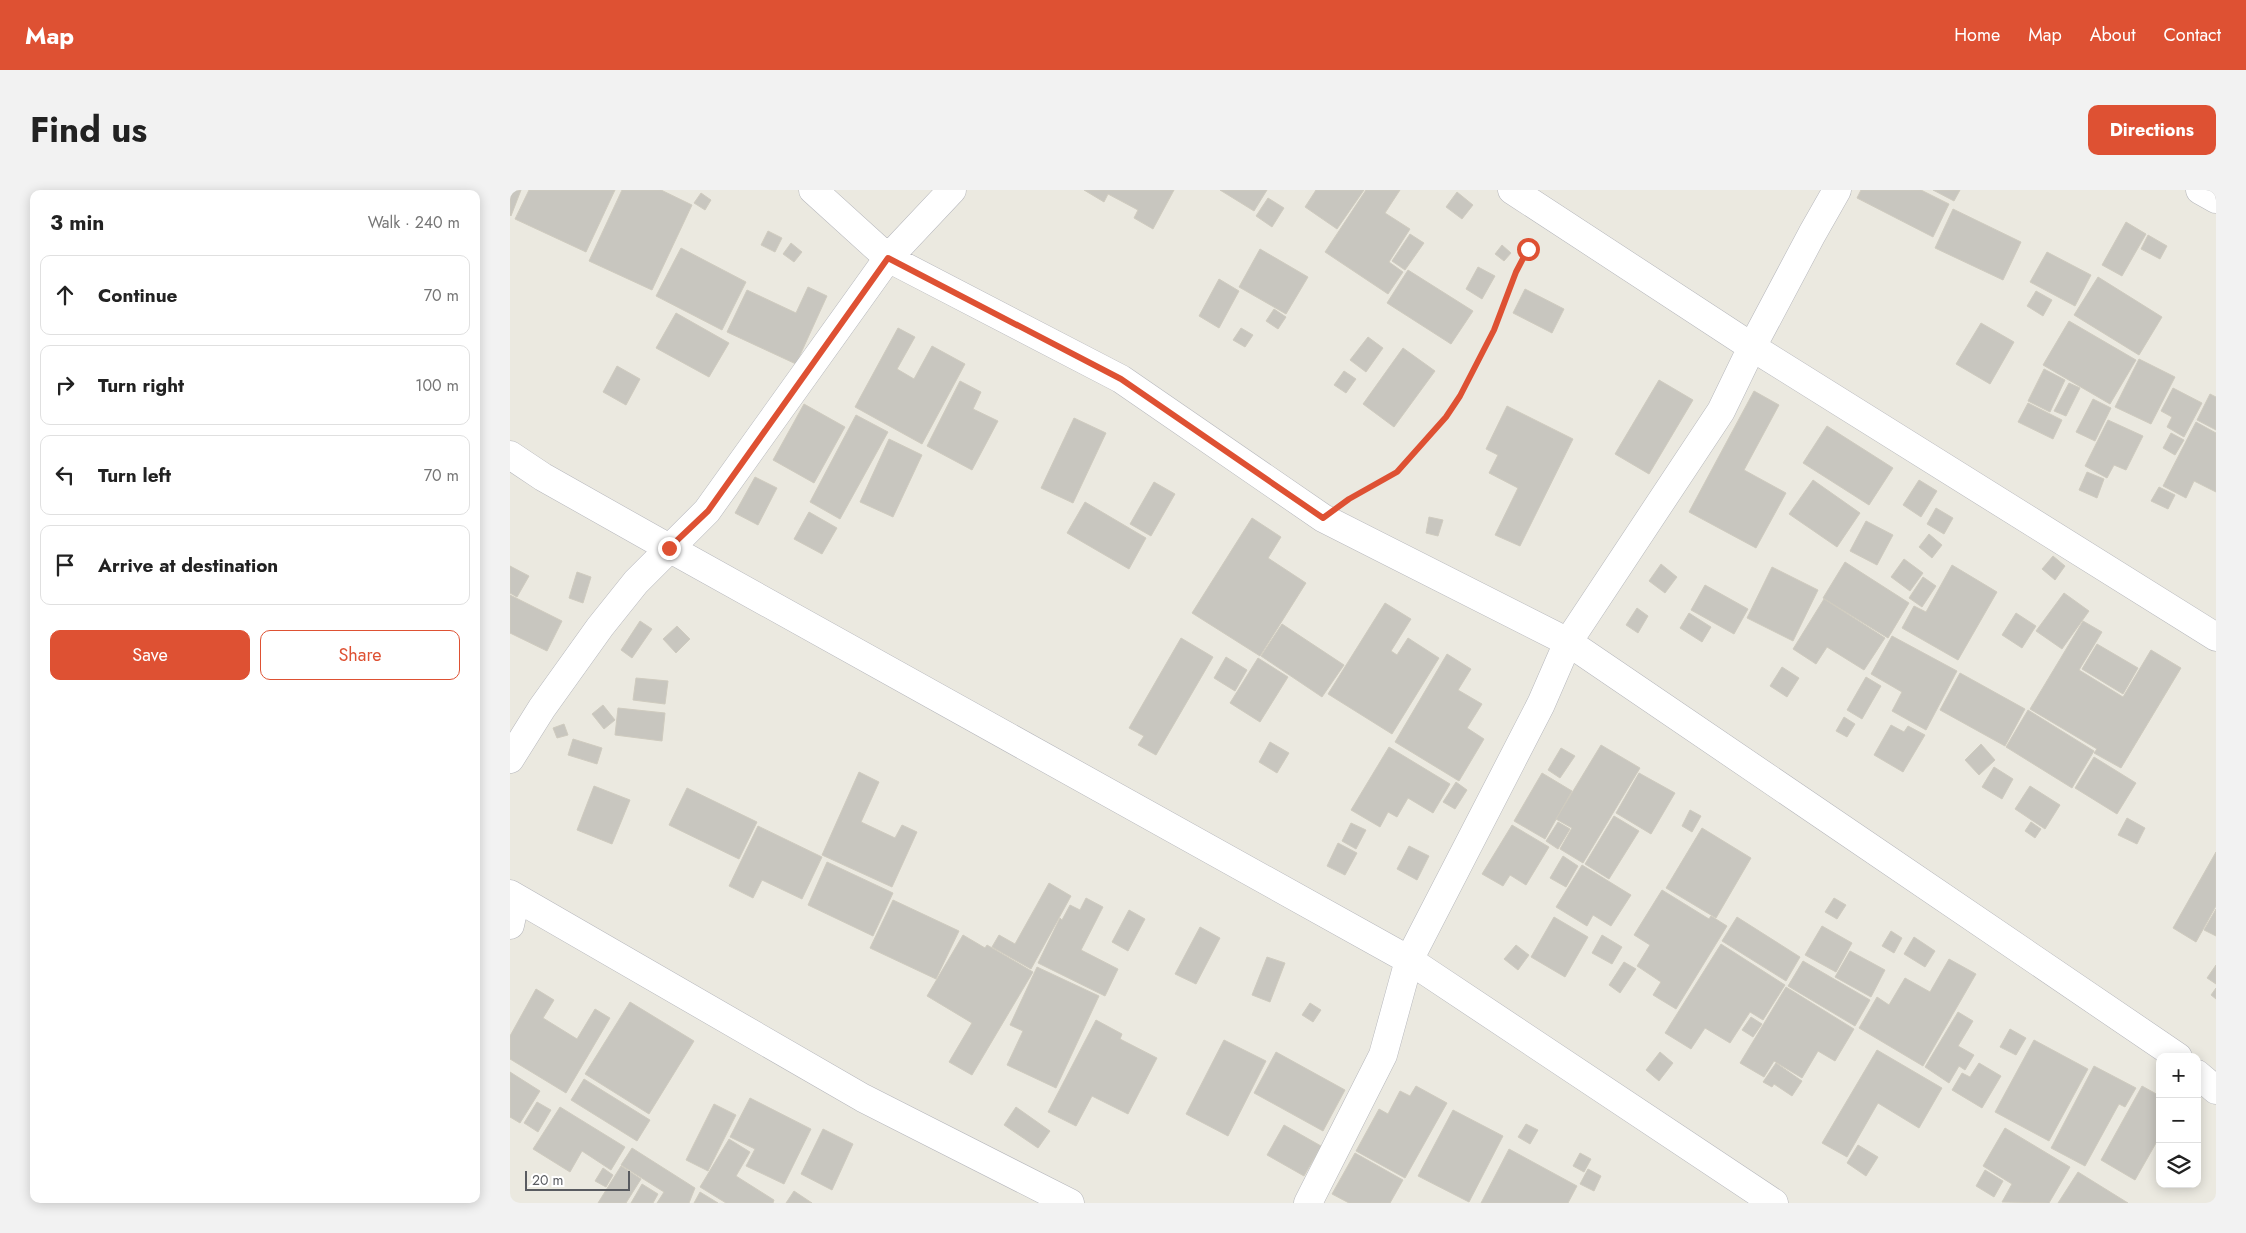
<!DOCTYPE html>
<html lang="en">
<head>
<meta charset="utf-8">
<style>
  :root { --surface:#fff; --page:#f2f2f2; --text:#222; --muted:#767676; --line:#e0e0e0; --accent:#de5133 }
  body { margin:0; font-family:Jost,sans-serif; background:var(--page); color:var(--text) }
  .controls { position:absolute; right:15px; bottom:15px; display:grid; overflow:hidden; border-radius:10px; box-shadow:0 2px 12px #0003 }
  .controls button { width:45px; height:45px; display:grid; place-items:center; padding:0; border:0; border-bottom:1px solid var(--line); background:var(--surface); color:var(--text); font:25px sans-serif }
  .scale { position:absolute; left:15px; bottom:12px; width:105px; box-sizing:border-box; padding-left:5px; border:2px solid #595b60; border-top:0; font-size:14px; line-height:18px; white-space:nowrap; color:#595b60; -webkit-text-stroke:4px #fff; paint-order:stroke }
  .stop { position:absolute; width:15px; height:15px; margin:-11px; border:4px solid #de5133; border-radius:50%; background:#fff }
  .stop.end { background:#de5133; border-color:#fff; box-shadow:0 1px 5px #0008 }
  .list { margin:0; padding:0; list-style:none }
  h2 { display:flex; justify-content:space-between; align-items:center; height:65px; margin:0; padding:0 20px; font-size:21px }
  h2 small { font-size:16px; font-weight:400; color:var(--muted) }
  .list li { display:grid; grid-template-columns:32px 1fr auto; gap:15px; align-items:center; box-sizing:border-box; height:80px; margin:0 10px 10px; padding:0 10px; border:1px solid var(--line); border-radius:10px }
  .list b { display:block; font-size:19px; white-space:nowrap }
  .list em { font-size:16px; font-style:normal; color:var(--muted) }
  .actions { display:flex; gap:10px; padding:15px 20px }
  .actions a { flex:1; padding:11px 0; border:1px solid var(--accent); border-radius:10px; text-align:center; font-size:18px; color:var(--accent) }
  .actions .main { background:var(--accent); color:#fff }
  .icon { flex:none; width:28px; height:28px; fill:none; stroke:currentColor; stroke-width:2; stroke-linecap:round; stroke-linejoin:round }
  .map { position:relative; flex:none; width:1706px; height:1013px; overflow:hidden; border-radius:10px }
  header { display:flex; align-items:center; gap:30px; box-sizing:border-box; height:70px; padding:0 25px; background:var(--accent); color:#fff }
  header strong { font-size:24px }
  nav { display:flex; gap:28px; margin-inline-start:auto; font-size:18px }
  .intro { display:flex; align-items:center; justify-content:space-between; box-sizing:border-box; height:120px; padding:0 30px }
  h1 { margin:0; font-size:35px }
  .button { padding:12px 22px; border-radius:10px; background:var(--accent); color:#fff; font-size:18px; font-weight:700 }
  main { display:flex; gap:30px; padding:0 30px }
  aside { flex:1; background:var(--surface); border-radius:10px; box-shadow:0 2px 12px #0003 }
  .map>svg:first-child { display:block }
  .building { fill:#c8c6bf; stroke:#cfcbbf }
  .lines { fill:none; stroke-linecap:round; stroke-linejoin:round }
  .minor-casing { stroke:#b6b7bc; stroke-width:29 }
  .path { stroke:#97c1a7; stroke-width:3; stroke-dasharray:5 2.5; stroke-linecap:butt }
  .minor { stroke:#fff; stroke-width:28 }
  .route { stroke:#de5133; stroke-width:6 }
</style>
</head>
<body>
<header>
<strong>Map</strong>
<nav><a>Home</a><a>Map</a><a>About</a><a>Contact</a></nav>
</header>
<div class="intro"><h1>Find us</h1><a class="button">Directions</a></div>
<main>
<aside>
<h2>3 min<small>Walk · 240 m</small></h2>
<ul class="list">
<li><svg class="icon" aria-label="ahead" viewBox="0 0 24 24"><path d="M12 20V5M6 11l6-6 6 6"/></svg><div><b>Continue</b></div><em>70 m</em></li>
<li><svg class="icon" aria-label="right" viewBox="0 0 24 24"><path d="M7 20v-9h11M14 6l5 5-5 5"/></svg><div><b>Turn right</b></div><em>100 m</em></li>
<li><svg class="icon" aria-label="left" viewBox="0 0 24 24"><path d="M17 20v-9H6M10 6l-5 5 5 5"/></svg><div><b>Turn left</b></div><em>70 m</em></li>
<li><svg class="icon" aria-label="arrive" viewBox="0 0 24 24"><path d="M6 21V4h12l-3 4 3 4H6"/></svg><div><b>Arrive at destination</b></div></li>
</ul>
<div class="actions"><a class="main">Save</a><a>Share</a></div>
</aside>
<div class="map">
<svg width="1706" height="1013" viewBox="0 0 1706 1013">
  <rect width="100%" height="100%" fill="#ebe9e0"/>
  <path class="building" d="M 0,0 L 11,0 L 1,26 L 0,25 Z
    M 19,0 L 105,0 L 76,62 L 5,29 Z
    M 112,0 L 151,0 L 182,15 L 142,100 L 79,71 Z
    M 574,0 L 664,0 L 643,39 L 624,28 L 628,20 L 598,4 L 594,12 Z
    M 710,0 L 757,0 L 744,21 Z
    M 806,0 L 854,0 L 827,39 L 795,17 Z
    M 856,0 L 890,0 L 875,23 L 900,39 L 879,72 L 893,82 L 878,104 L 815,62 Z
    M 1351,0 L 1411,0 L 1439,14 L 1423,47 L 1347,8 Z
    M 1423,0 L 1450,0 L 1444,11 Z
    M 947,2 L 963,15 L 952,29 L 936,17 Z
    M 191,3 L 201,10 L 195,20 L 184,13 Z
    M 758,8 L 774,18 L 762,37 L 746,26 Z
    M 1443,19 L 1511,52 L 1493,90 L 1425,58 Z
    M 1616,32 L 1636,44 L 1612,86 L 1592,75 Z
    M 258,41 L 272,48 L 265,62 L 251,55 Z
    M 900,44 L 914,53 L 895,80 L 882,71 Z
    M 1638,45 L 1657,56 L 1650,69 L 1631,59 Z
    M 281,53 L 292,62 L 284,72 L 273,64 Z
    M 992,55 L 1001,63 L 994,71 L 985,64 Z
    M 171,58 L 236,92 L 212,140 L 146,106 Z
    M 750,59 L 798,87 L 776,124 L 729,97 Z
    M 1537,62 L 1581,85 L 1565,116 L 1520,92 Z
    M 968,77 L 985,86 L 972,109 L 956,99 Z
    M 898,80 L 963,121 L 941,154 L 877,113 Z
    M 1588,87 L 1652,127 L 1629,165 L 1564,125 Z
    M 709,89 L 729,101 L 709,138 L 689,126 Z
    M 298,97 L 317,106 L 286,174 L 217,142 L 237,100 L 286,123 Z
    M 1015,99 L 1054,119 L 1042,143 L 1003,123 Z
    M 1526,101 L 1542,110 L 1533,126 L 1517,116 Z
    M 764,119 L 776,127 L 768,139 L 756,131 Z
    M 166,123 L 219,153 L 199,187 L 146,158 Z
    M 1559,131 L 1626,170 L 1600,214 L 1533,175 Z
    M 1471,133 L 1504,152 L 1480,194 L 1446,174 Z
    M 388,138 L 405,147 L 387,179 L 404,189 L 422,156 L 455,174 L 412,254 L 345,217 Z
    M 731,138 L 743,145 L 735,157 L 723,150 Z
    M 858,147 L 873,158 L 856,182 L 840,170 Z
    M 893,158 L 925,181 L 884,237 L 853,214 Z
    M 1629,169 L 1665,187 L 1641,234 L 1605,217 Z
    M 107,176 L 130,189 L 116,215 L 93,202 Z
    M 1534,179 L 1555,190 L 1540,222 L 1518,211 Z
    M 834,181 L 846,189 L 836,203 L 824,195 Z
    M 1149,190 L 1183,210 L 1139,284 L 1105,264 Z
    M 450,191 L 471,202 L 463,219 L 488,231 L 462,280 L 417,256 Z
    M 1559,193 L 1570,198 L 1556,226 L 1544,221 Z
    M 1663,198 L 1692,213 L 1674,247 L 1657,237 L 1662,227 L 1651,221 Z
    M 1244,201 L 1269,215 L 1234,280 L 1276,303 L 1246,358 L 1179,322 Z
    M 1700,204 L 1706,207 L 1706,240 L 1687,230 Z
    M 1583,209 L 1601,218 L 1585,251 L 1566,242 Z
    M 1518,213 L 1552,230 L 1543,249 L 1508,232 Z
    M 294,214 L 335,237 L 304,293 L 263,270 Z
    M 997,216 L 1063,249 L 1010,356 L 985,345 L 1008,298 L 979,283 L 988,265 L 976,259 Z
    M 346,225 L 378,242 L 330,329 L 300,312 Z
    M 564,228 L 596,243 L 563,313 L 531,298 Z
    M 1598,230 L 1633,246 L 1616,280 L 1604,275 L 1597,288 L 1575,276 Z
    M 1686,232 L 1706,243 L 1706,302 L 1684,291 L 1676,308 L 1653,296 Z
    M 1317,236 L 1383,278 L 1359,315 L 1293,273 Z
    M 1661,243 L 1674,250 L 1665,265 L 1653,258 Z
    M 379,249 L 412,265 L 383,327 L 350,312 Z
    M 1577,282 L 1594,289 L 1587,308 L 1569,300 Z
    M 245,287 L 267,298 L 248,335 L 225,323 Z
    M 1303,290 L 1350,323 L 1327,357 L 1279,324 Z
    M 1409,290 L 1427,301 L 1411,327 L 1393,315 Z
    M 644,292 L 665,304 L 641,346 L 620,334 Z
    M 1649,297 L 1665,305 L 1658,319 L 1641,311 Z
    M 575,312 L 636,348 L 619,379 L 557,343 Z
    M 1426,318 L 1443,328 L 1434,344 L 1417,334 Z
    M 299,322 L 327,338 L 312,364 L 284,349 Z
    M 919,327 L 933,330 L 928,346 L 916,343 Z
    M 742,328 L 771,347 L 758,368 L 796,393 L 750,466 L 682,423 Z
    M 1356,331 L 1383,345 L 1367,375 L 1340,361 Z
    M 1419,344 L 1432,355 L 1422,368 L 1409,357 Z
    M 1543,366 L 1555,376 L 1545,390 L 1532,379 Z
    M 1394,369 L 1413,383 L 1400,401 L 1381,387 Z
    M 1335,372 L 1399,413 L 1378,448 L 1313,408 Z
    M 1151,374 L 1167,387 L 1155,403 L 1139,391 Z
    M 1442,375 L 1487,402 L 1448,470 L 1392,438 L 1404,416 L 1416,422 Z
    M 0,376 L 19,386 L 7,407 L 0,403 Z
    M 1262,377 L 1308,400 L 1283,451 L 1237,428 Z
    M 67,382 L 81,387 L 73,413 L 59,408 Z
    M 1413,387 L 1426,396 L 1412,417 L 1399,408 Z
    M 1195,395 L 1238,419 L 1224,444 L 1181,420 Z
    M 1554,403 L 1579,421 L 1552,459 L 1526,441 Z
    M 0,405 L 52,431 L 37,461 L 0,443 Z
    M 1314,409 L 1375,448 L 1354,480 L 1317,457 L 1306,474 L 1283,459 Z
    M 875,413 L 901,429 L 881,461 L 887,465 L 898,448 L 929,468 L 882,544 L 818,504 Z
    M 1127,418 L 1138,426 L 1128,443 L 1116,435 Z
    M 1179,423 L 1201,437 L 1192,452 L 1170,438 Z
    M 1506,423 L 1526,436 L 1512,458 L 1492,445 Z
    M 130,431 L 142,439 L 122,468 L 111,460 Z
    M 1573,431 L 1592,442 L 1569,480 L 1613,507 L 1641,460 L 1671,478 L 1611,578 L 1584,563 L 1587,559 L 1520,519 Z
    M 772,434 L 834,475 L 812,507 L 751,466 Z
    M 167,436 L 180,449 L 166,463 L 153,449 Z
    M 1382,446 L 1447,481 L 1416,540 L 1382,521 L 1392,502 L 1361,484 Z
    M 671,448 L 703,467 L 646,565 L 628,555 L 634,546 L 619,538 Z
    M 1587,454 L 1628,478 L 1613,504 L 1572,479 Z
    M 937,464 L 961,479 L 948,500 L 972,514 L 957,538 L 974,549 L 949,591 L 885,552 Z
    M 716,467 L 737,480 L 725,501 L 704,488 Z
    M 748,468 L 778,487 L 750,532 L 720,513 Z
    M 1272,477 L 1289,488 L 1277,507 L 1260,496 Z
    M 1450,483 L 1515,519 L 1495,556 L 1430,520 Z
    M 1356,487 L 1371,496 L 1352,529 L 1337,520 Z
    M 126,488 L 158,491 L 155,514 L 123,510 Z
    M 93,515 L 105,530 L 94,539 L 82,524 Z
    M 108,518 L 155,523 L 152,551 L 105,545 Z
    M 1518,520 L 1584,561 L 1562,598 L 1496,557 Z
    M 1334,527 L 1345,534 L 1337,547 L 1326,541 Z
    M 54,534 L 58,545 L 47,548 L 43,538 Z
    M 1381,535 L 1394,542 L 1398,536 L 1415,545 L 1393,582 L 1364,565 Z
    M 63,549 L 92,558 L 87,574 L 58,565 Z
    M 760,552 L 779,563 L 767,583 L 749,572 Z
    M 1471,554 L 1485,570 L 1469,585 L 1455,570 Z
    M 1091,555 L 1130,578 L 1073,673 L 1050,659 L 1062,638 L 1046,629 Z
    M 879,557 L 940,594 L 923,623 L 898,608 L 887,627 L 878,622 L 870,637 L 841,620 Z
    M 1051,558 L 1065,566 L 1050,588 L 1038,580 Z
    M 1584,567 L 1626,593 L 1607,624 L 1565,598 Z
    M 1484,577 L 1503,589 L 1492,609 L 1472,597 Z
    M 349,582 L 369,592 L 351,632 L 385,648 L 392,635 L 407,642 L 382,697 L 312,665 Z
    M 1032,583 L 1062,601 L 1035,649 L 1004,631 Z
    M 1129,583 L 1165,603 L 1141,644 L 1106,623 Z
    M 946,592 L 957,600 L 945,619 L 933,612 Z
    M 84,596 L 120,610 L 102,654 L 67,640 Z
    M 1520,596 L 1550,615 L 1535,639 L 1505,619 Z
    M 177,598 L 247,632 L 229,669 L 159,635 Z
    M 1180,620 L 1191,626 L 1182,642 L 1172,636 Z
    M 1104,626 L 1129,641 L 1099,689 L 1075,674 Z
    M 1617,628 L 1635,638 L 1627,654 L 1608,645 Z
    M 1048,632 L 1060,639 L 1048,659 L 1036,651 Z
    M 1521,632 L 1531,639 L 1525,648 L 1515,641 Z
    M 841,633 L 856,640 L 846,659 L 832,651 Z
    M 1002,635 L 1039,657 L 1016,695 L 1000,685 L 993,696 L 972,684 Z
    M 248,636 L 312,667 L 292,709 L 252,690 L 243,708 L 219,696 Z
    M 1192,638 L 1241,668 L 1206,728 L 1156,698 Z
    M 828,653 L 847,663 L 835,685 L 817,676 Z
    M 899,656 L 919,666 L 907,690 L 887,679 Z
    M 1706,662 L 1706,716 L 1686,752 L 1663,738 Z
    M 1053,666 L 1068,676 L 1056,697 L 1040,688 Z
    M 317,672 L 383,703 L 363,746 L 298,715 Z
    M 1072,675 L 1121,705 L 1101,736 L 1083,725 L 1077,736 L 1046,717 Z
    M 539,693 L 561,706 L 521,779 L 482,757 L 489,745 L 505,754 Z
    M 1152,700 L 1199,729 L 1201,726 L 1217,736 L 1166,819 L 1143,805 L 1151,792 L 1127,776 L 1140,755 L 1124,745 Z
    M 576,708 L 593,717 L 571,760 L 608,779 L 595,806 L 528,773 L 550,728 L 552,730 L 560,715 L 570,720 Z
    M 1324,708 L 1336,715 L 1327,729 L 1315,722 Z
    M 383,710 L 449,741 L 426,789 L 360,758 Z
    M 1706,719 L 1706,746 L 1694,740 Z
    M 619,720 L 635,729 L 618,761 L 602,752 Z
    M 1044,727 L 1078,747 L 1055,787 L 1021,767 Z
    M 1227,727 L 1290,767 L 1276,791 L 1212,751 Z
    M 1312,736 L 1342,753 L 1326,782 L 1295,765 Z
    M 690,737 L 710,748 L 686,794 L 665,784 Z
    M 1381,741 L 1392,748 L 1384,763 L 1372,756 Z
    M 453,745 L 475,758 L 477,755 L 523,782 L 462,885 L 439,872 L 462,833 L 417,806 Z
    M 1092,745 L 1112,757 L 1102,774 L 1082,763 Z
    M 1404,747 L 1425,761 L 1415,777 L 1394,764 Z
    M 1211,754 L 1275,795 L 1253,830 L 1240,822 L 1220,853 L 1195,838 L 1181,859 L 1155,843 Z
    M 1006,755 L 1019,765 L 1008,780 L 994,769 Z
    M 1340,761 L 1375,780 L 1361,807 L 1325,787 Z
    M 757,767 L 775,773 L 760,812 L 742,805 Z
    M 1439,769 L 1466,784 L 1413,876 L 1349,838 L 1367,807 L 1379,815 L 1395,788 L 1420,802 Z
    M 1293,771 L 1360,810 L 1345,836 L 1278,796 Z
    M 1114,772 L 1126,779 L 1110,803 L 1099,795 Z
    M 1706,775 L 1706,794 L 1697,788 Z
    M 527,777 L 589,806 L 546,898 L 497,875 L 513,841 L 500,835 Z
    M 1276,797 L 1344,839 L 1325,871 L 1308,861 L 1292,888 L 1264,871 L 1254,887 L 1230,873 Z
    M 1706,798 L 1706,809 L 1701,805 Z
    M 26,799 L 44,810 L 33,828 L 67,849 L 85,819 L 100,828 L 56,903 L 0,869 L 0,846 Z
    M 120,812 L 184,851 L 139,924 L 75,884 Z
    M 800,813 L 811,820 L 803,832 L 792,825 Z
    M 1448,822 L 1463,831 L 1448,856 L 1464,865 L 1455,880 L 1449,876 L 1439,893 L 1415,877 Z
    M 1241,827 L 1252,834 L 1243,847 L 1232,840 Z
    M 586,830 L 612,844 L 610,849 L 647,868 L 618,924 L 582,906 L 566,936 L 538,922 Z
    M 1500,839 L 1516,848 L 1506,865 L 1490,857 Z
    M 714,850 L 756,871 L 718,946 L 676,924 Z
    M 1524,850 L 1578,879 L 1539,951 L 1485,922 Z
    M 1367,860 L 1432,898 L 1409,938 L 1368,913 L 1337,967 L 1312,953 Z
    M 766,862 L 835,900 L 813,941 L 744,903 Z
    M 1150,862 L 1163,873 L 1149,891 L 1136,880 Z
    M 1266,873 L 1292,891 L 1282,906 L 1264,894 L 1262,897 L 1253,892 Z
    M 1469,873 L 1491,886 L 1472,918 L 1442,900 L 1452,883 L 1460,887 Z
    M 1584,876 L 1626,898 L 1615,917 L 1609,914 L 1575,976 L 1541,958 Z
    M 0,882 L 30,901 L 10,933 L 0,927 Z
    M 74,889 L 140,930 L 127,951 L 61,910 Z
    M 906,896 L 937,913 L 895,988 L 846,961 L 869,919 L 878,924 L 890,901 L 900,906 Z
    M 1632,896 L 1650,906 L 1650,946 L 1625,990 L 1591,970 Z
    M 240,908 L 301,939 L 274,994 L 236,976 L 245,959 L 220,947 Z
    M 27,912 L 41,920 L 28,942 L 14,933 Z
    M 204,914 L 226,925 L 198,981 L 176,970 Z
    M 50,917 L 115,957 L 101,980 L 72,961 L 60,982 L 23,959 Z
    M 506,917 L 540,941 L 528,958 L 494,935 Z
    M 943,920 L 993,946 L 959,1012 L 908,986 Z
    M 1016,934 L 1028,940 L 1020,954 L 1008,947 Z
    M 774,935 L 811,956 L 794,986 L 757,965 Z
    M 1495,938 L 1560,977 L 1539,1013 L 1492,1012 L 1502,994 L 1473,976 Z
    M 313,939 L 343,954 L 322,1000 L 291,984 Z
    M 219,949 L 240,962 L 226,986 L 264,1010 L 263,1013 L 216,1013 L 190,997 Z
    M 1348,955 L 1368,967 L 1356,986 L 1337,973 Z
    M 122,958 L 185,998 L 179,1013 L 147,1013 L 154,1002 L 111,975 Z
    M 999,959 L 1067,996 L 1058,1013 L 971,1013 Z
    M 845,963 L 893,990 L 880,1013 L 839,1013 L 822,1004 Z
    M 1070,963 L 1081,969 L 1074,982 L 1063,976 Z
    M 111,976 L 131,989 L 116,1013 L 88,1013 Z
    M 93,978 L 103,985 L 96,997 L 85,991 Z
    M 1078,979 L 1091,986 L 1084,1001 L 1070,994 Z
    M 1475,980 L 1493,991 L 1484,1007 L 1466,996 Z
    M 1568,982 L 1618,1013 L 1548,1013 Z
    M 132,994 L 148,1004 L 143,1013 L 121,1013 Z
    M 284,1001 L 302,1013 L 276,1013 Z
    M 190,1002 L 208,1013 L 184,1013 Z"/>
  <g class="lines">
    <g class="minor-casing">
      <path id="minor" d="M 303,0 L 378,68 L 611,189 L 813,328 L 1058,452 L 1668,867
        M 1002,0 L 1242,157 L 1706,447
        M 1690,0 L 1706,9
        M 0,265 L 33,287 L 159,358 L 899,770 L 1264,1013
        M 0,569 L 32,518 L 90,437 L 126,392 L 197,321 L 378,68 L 442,0
        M 0,704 L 353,908 L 560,1013
        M 0,735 L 6,708
        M 1687,884 L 1706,900
        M 798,1013 L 873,865 L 899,770 L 1031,514 L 1058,452 L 1211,221 L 1242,157 L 1302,44 L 1327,0"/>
    </g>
    <path class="path" d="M 844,307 L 887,282 L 936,227 L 950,206 L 984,141 L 1006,81 L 1021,49"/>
    <use href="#minor" class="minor"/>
  </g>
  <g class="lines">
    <path class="route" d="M 159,358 L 198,321 L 378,68 L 611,189 L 813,328 L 839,309 L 887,282 L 936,227 L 950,206 L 984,140 L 1006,82 L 1018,59"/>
  </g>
</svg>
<div class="controls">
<button>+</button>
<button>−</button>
<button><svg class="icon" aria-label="layers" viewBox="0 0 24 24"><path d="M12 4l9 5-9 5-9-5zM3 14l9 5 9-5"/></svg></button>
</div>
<div class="scale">20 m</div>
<div class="stop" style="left:1018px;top:59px"></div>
<div class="stop end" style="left:159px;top:358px"></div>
</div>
</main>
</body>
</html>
